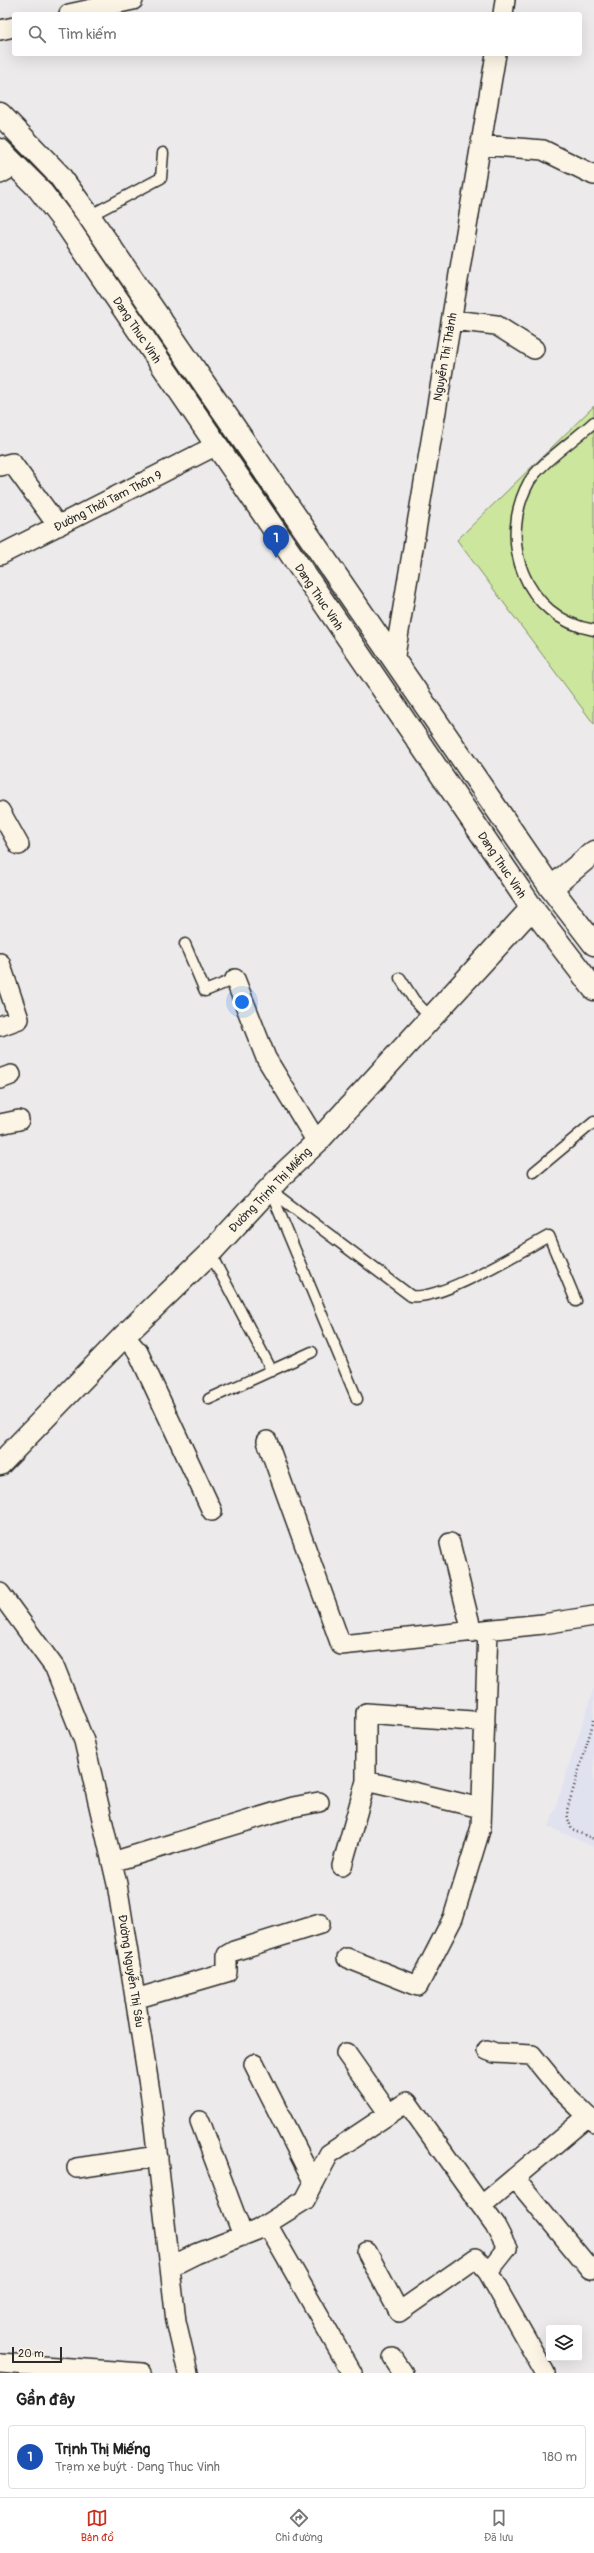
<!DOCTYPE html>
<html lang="vi">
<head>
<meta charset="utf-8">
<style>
  :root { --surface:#fff; --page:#f2f2f2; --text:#222; --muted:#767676; --line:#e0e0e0; --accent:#c8321e }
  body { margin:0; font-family:Pangolin,sans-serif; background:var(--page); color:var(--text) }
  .controls { position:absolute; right:12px; bottom:12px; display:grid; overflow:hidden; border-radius:4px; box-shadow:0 4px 16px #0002 }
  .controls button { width:36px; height:36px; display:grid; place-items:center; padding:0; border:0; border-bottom:1px solid var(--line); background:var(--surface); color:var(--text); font:20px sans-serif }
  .scale { position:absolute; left:12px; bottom:10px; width:50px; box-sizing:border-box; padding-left:4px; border:2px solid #2b2b2b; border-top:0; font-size:11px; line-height:14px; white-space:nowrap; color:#2b2b2b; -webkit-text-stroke:3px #fcf5e5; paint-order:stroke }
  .you { position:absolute; left:242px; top:1002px; width:14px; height:14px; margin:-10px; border:3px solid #fff; border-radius:50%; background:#1a73e8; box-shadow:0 0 0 6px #1a73e833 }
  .badge { display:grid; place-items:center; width:26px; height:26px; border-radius:50%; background:var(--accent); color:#fff; font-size:13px; font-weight:700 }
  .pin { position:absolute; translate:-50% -33px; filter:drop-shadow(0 1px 2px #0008) }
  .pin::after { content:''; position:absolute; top:21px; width:14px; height:12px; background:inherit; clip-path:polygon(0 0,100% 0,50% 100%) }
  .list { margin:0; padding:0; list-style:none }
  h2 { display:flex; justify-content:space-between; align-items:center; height:52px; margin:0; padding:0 16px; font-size:17px }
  h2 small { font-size:13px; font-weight:400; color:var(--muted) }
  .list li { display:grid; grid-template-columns:26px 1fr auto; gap:12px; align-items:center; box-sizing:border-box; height:64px; margin:0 8px 8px; padding:0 8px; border:1px solid var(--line); border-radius:4px }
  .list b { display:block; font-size:15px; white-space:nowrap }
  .list p { margin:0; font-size:13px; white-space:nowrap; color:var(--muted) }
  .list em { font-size:13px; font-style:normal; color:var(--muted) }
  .icon { flex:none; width:22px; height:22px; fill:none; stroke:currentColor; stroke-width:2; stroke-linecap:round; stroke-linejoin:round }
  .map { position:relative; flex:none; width:594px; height:2373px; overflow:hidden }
  .search { position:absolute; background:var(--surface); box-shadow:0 4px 16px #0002; left:12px; right:12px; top:12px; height:44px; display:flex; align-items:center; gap:10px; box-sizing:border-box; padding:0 14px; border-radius:4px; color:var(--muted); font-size:15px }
  .sheet { height:124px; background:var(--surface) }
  nav { display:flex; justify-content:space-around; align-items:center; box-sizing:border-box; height:56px; border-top:1px solid var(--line); background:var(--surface); font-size:11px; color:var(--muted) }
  nav a { display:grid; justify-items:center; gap:2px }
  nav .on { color:var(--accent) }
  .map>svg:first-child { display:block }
  .built { fill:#e1e2ef }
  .green { fill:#cce79d; stroke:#7c8964 }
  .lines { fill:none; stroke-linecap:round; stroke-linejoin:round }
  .service-casing { stroke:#2b2b2b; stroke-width:13 }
  .minor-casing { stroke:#2b2b2b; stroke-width:22 }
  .secondary-casing { stroke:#2b2b2b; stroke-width:25 }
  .primary-casing { stroke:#2b2b2b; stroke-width:25 }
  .path { stroke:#2b2b2b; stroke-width:2.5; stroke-dasharray:1 3; stroke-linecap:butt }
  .service { stroke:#fcf5e5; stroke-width:10 }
  .minor { stroke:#fcf5e5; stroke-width:19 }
  .secondary { stroke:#fcf5e5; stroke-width:22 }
  .primary { stroke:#fcf5e5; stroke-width:22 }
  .labels { text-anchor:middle; stroke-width:4; stroke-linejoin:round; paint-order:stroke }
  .street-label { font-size:12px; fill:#2b2b2b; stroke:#fcf5e5 }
</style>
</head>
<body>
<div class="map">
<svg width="594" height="2373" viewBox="0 0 594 2373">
  <rect width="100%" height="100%" fill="#eceaeb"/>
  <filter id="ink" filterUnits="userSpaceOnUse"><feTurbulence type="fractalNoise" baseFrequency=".025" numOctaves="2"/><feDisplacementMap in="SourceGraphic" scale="8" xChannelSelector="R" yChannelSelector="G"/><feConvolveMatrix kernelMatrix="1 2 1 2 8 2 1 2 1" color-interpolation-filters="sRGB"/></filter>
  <g filter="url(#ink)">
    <path class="built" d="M 594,1688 L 594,1847 L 549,1827 Z"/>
    <path class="green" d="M 594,406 L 594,724 L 457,540 Z"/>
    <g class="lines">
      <g class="service-casing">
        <path id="service" d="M 89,216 L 161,178 L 163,153
          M 594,422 C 576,439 541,462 529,482 C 497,540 524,618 594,630
          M 185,944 L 205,991 L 235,979
          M 400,978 L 414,1000 L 431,1018
          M 534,1172 L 594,1122
          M 270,1190 L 411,1296 C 441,1301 519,1252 549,1236 L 576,1301
          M 270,1190 L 357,1399
          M 210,1253 L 272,1371
          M 209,1399 L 312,1352"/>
      </g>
      <g class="minor-casing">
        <path id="minor" d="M 69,14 L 133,0
          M 503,14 L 505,0
          M 0,30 L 14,27
          M 481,145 L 543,150 L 594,175
          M 0,174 L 16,165
          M 452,320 L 496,325 L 534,349
          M 0,466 L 12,463 L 58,526
          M 0,555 L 215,446
          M 394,661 L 496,54
          M 0,811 L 19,845
          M 0,963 L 19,1019 L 0,1026
          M 235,979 L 266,1058 L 317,1142
          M 0,1079 L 11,1075
          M 0,1124 L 19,1120
          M 124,1336 L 138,1352 L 212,1511
          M 267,1441 L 341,1645 L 543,1624 L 594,1616
          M 450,1543 L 472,1632
          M 0,1593 L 55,1668 L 84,1741 L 117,1884 L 151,2098 L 176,2321 L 188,2373
          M 366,1781 L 481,1808
          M 112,1862 L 293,1807 L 319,1802
          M 342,1866 L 366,1781 L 366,1713 L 485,1722
          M 347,1958 L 418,1986 L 453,1918 L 481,1827 L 488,1630
          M 135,1999 L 227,1972 L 227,1955 L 234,1951 L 320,1924
          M 487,2050 L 495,2053 L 532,2055 L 558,2087 L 594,2122
          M 346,2053 L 389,2114
          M 254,2064 L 314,2183
          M 200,2121 L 243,2236
          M 77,2168 L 158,2156
          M 515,2178 L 590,2269
          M 481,2206 L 587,2117
          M 267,2224 L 352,2373
          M 367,2252 L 399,2312 L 476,2258 L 488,2272
          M 170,2267 L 196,2254 L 257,2230 L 305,2200 L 329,2154 L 407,2102 L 495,2225 L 507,2248 L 488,2272 L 545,2373
          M 393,2358 L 403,2373
          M 0,2363 L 142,2373"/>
      </g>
      <g class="secondary-casing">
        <path id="secondary" d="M 551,888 L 594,852
          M 0,1464 L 124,1336 L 210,1253 L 283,1174 L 317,1142 L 532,908"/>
      </g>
      <g class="primary-casing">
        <path id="primary" d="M 0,114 L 59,175 L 89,216 L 551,888 L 594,944
          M 0,150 L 39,189 L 68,227 L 532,908 L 594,989"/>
      </g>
      <path class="path" d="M 594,1720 L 567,1810 L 568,1819 L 572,1830 L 594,1839"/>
      <use href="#service" class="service"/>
      <use href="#minor" class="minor"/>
      <use href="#secondary" class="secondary"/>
      <use href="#primary" class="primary"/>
    </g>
  </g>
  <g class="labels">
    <g class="street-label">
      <text transform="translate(137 330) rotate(56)" y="4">Dang Thuc Vinh</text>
      <text transform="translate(445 357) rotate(-80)" y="4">Nguyễn Thị Thảnh</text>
      <text transform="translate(108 501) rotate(-27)" y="4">Đường Thời Tam Thôn 9</text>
      <text transform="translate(319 597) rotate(56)" y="4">Dang Thuc Vinh</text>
      <text transform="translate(502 865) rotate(56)" y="4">Dang Thuc Vinh</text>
      <text transform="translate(270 1190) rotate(-46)" y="4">Đường Trịnh Thị Miếng</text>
      <text transform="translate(131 1971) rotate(81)" y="4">Đường Nguyễn Thị Sáu</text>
    </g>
  </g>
</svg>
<div class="controls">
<button><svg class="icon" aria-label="layers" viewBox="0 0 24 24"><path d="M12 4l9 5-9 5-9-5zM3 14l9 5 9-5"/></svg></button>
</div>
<div class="scale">20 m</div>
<div class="you"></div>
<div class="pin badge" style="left:276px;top:558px;background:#1a4fb4">1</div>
<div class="search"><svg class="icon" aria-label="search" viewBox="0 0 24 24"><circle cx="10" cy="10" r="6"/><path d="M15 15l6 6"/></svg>Tìm kiếm</div>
</div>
<section class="sheet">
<h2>Gần đây<small></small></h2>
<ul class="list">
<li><span class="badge" style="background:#1a4fb4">1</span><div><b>Trịnh Thị Miếng</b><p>Trạm xe buýt · Dang Thuc Vinh</p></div><em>180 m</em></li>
</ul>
</section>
<nav>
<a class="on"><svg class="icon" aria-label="map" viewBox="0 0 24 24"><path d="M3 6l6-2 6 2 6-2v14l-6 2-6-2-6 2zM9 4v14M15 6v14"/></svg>Bản đồ</a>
<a><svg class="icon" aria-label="directions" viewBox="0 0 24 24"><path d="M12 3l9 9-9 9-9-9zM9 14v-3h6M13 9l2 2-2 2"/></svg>Chỉ đường</a>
<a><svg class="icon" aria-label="saved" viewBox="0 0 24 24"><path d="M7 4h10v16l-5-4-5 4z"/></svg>Đã lưu</a>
</nav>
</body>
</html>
